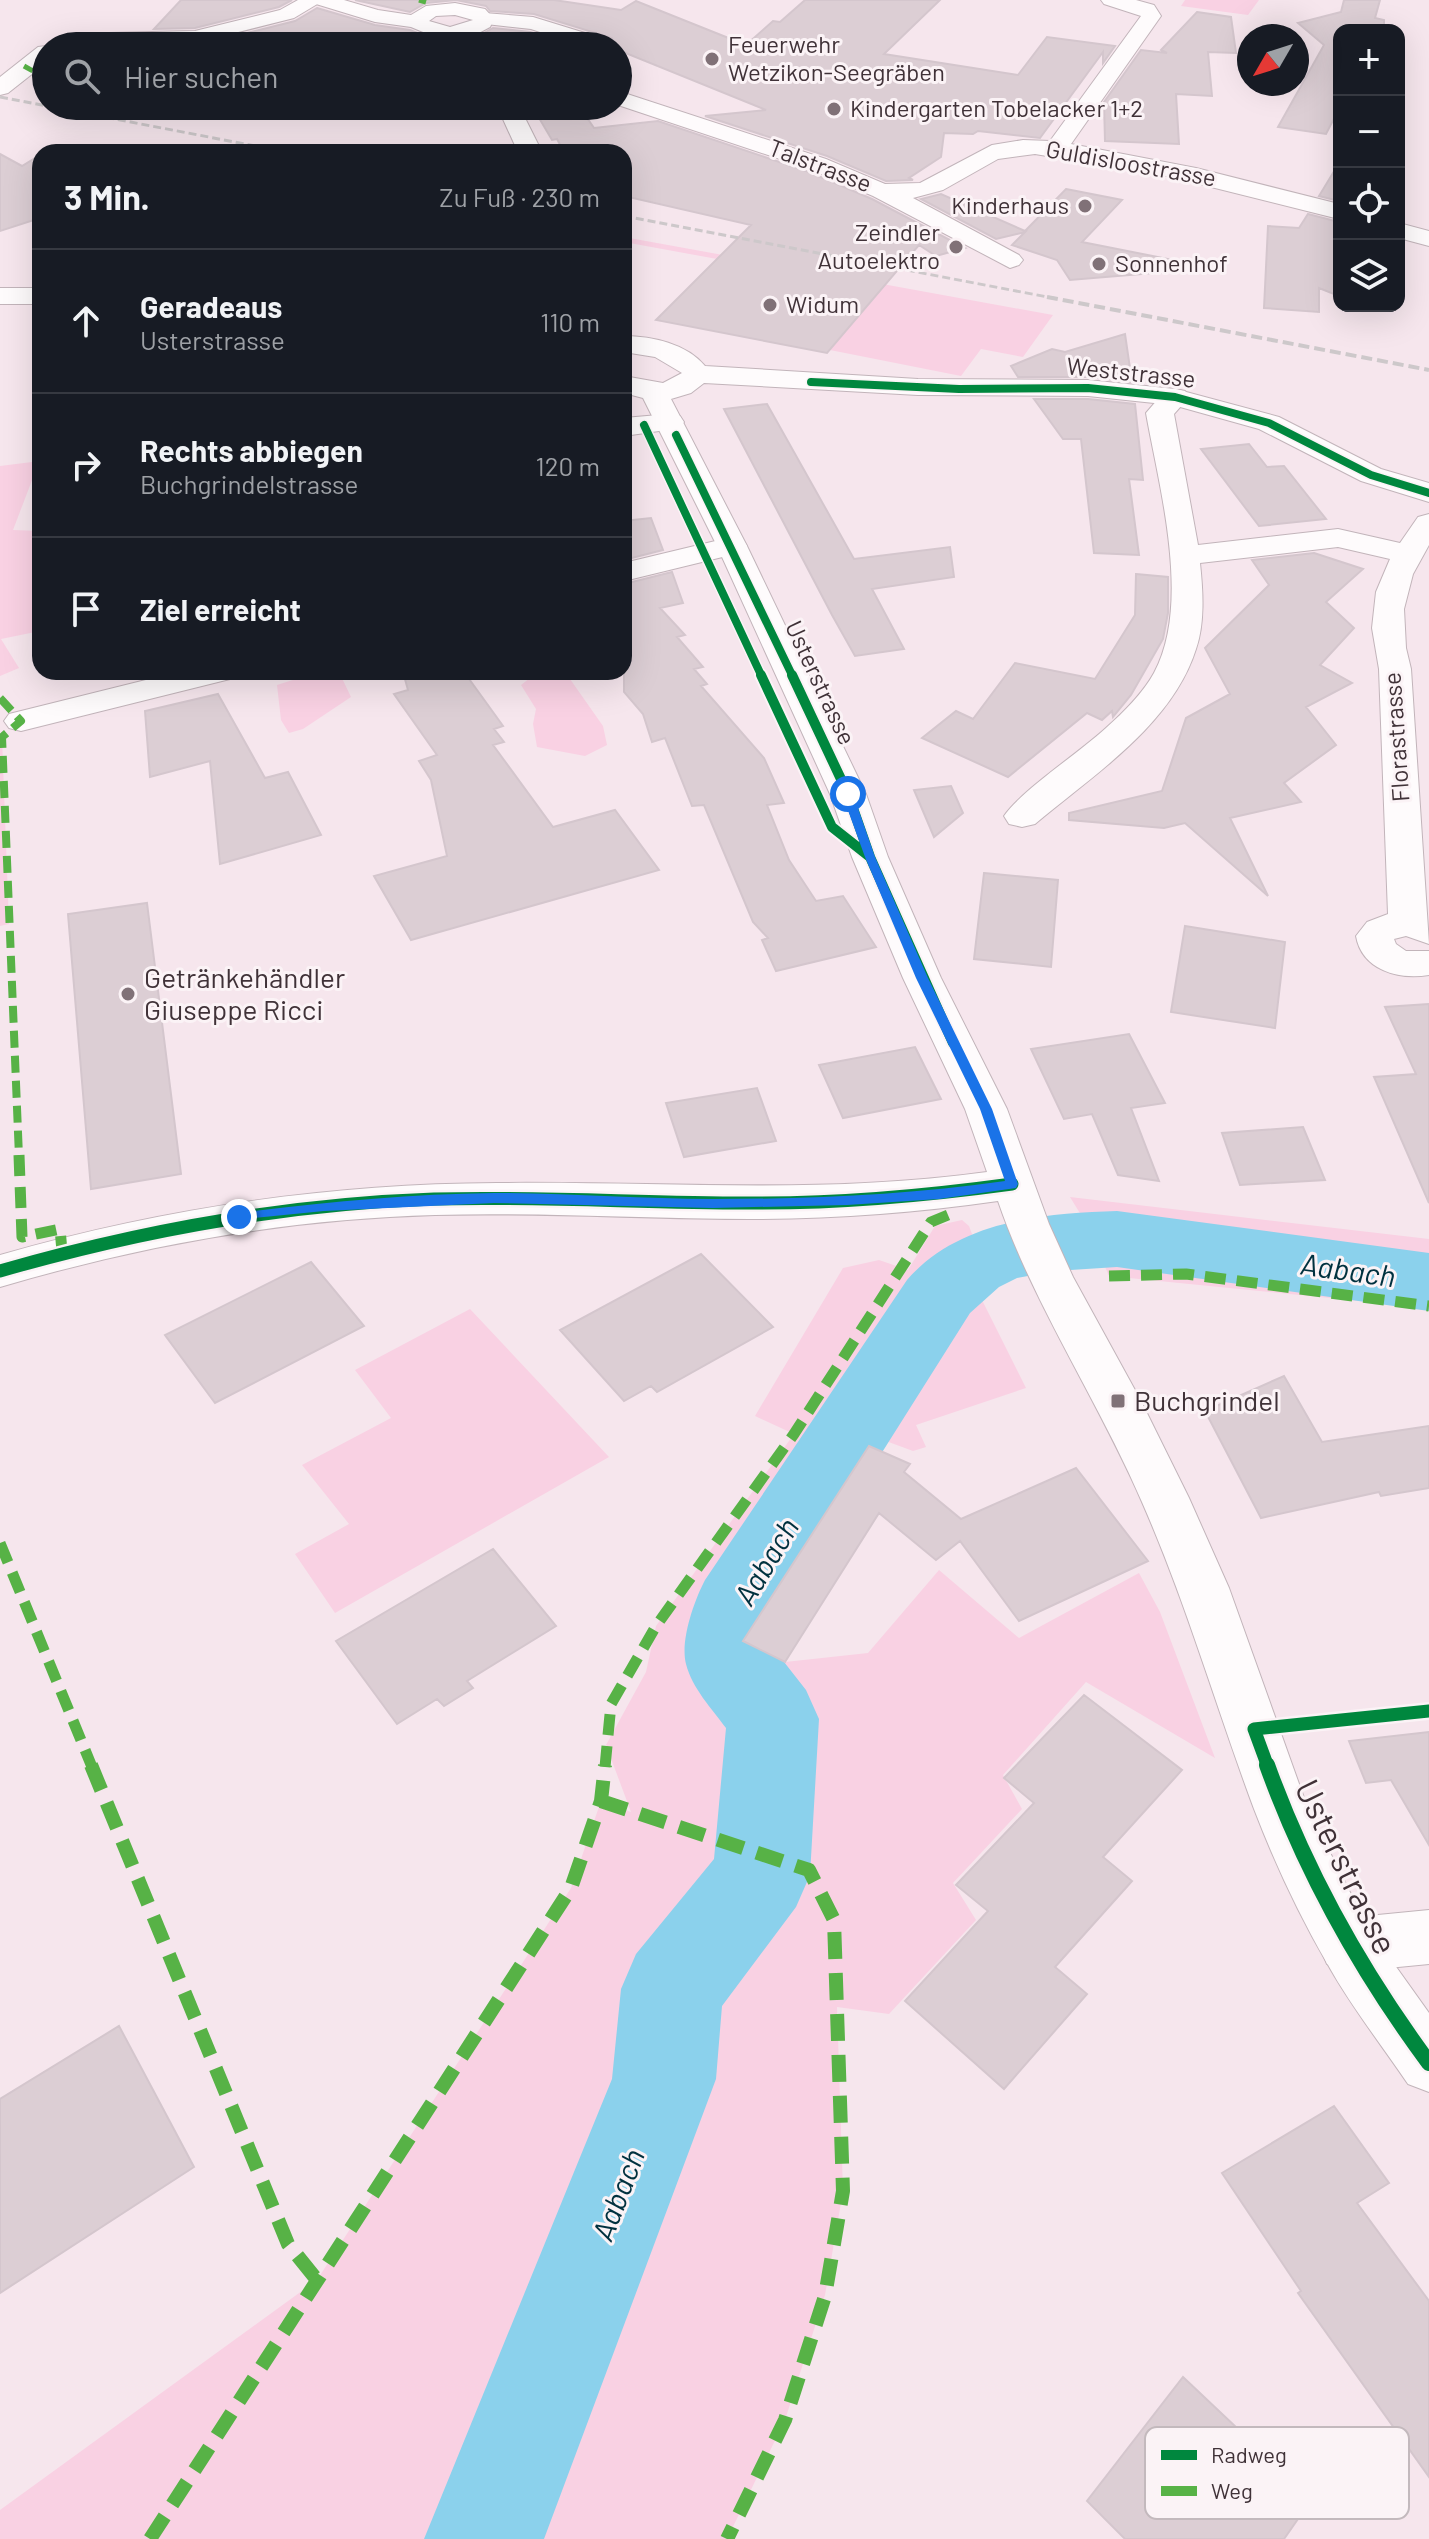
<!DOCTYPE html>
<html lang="de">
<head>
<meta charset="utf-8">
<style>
  :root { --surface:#171b24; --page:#20242c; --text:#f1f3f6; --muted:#9ea1a6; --line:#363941 }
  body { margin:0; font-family:Barlow,sans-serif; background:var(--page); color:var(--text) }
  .controls { position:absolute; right:24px; top:24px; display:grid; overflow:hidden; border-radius:16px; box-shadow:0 8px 32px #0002 }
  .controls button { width:72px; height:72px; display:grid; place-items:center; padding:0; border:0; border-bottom:2px solid var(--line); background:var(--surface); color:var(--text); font:40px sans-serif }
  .compass { position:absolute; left:1237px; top:24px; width:72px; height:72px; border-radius:50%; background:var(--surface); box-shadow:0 8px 32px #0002; rotate:231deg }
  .stop { position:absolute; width:24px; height:24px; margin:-18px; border:6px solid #1a73e8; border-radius:50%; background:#fff }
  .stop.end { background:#1a73e8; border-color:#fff; box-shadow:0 2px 8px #0008 }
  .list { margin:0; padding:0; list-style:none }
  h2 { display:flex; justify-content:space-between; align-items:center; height:104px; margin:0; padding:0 32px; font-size:34px }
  h2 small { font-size:26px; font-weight:400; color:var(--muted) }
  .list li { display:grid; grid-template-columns:52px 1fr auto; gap:24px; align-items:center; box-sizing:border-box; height:144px; padding:0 32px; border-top:2px solid var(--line) }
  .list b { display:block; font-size:30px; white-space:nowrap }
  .list p { margin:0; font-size:26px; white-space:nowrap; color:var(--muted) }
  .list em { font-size:26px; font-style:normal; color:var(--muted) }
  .icon { flex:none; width:44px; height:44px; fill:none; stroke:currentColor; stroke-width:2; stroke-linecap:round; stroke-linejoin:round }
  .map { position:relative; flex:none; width:1429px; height:2539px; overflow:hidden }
  .search { position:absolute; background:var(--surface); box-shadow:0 8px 32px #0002; left:32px; top:32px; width:600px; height:88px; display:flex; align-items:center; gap:20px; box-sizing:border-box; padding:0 28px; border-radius:44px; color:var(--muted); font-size:30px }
  .panel { position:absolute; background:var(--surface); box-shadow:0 8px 32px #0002; left:32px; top:144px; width:600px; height:536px; border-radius:24px }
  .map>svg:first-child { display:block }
  .green { fill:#f9d1e3 }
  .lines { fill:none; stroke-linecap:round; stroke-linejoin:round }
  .river { fill:#8bd1ec; fill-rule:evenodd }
  .building { fill:#dcced4; stroke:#d4c6cd; stroke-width:2 }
  .street-casing { stroke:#c2b4ba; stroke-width:2 }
  .secondary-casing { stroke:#c2b4ba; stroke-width:2 }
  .street { fill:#fefbfc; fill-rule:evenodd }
  .secondary { fill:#fefbfc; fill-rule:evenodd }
  .rail-far1 { stroke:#cdc8ca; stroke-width:3; stroke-dasharray:8 4; stroke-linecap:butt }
  .rail { stroke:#cdc8ca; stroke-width:4; stroke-dasharray:11 5; stroke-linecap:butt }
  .quiet-far3 { stroke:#57b246; stroke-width:5; stroke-dasharray:10 5; stroke-linecap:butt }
  .quiet-far2 { stroke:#57b246; stroke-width:8; stroke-dasharray:17 8; stroke-linecap:butt }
  .quiet-far1 { stroke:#57b246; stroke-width:11; stroke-dasharray:21 11; stroke-linecap:butt }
  .quiet { stroke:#57b246; stroke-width:14; stroke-dasharray:27 14; stroke-linecap:butt }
  .cycleway-far3-casing { stroke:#fbf3f6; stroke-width:11 }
  .cycleway-far2-casing { stroke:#fbf3f6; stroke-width:14 }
  .cycleway-far1-casing { stroke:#fbf3f6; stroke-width:18 }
  .cycleway-casing { stroke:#fbf3f6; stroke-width:21 }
  .cycleway-far3 { stroke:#00873e; stroke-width:8 }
  .cycleway-far2 { stroke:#00873e; stroke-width:10 }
  .cycleway-far1 { stroke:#00873e; stroke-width:13 }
  .cycleway { stroke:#00873e; stroke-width:16 }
  .route { fill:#1a73e8 }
  .poi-dot { fill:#807177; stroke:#fbf3f6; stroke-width:3 }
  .labels { text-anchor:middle; stroke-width:6; stroke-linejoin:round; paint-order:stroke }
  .far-poi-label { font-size:24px; fill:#403238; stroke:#fbf3f6; text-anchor:start }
  .far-street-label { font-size:24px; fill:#403238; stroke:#fbf3f6 }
  .poi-label { font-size:28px; fill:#403238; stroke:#fbf3f6; text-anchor:start }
  .water-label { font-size:30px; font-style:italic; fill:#00313f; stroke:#fbf3f6 }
  .near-street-label { font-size:34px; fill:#403238; stroke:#fbf3f6 }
  .key { fill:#fbf3f6; stroke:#c3b9bd; stroke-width:2 }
  .key-label { font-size:22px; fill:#403238 }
</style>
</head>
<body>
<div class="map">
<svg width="1429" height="2539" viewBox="0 0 1429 2539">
  <rect width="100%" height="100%" fill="#f6e6ed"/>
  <path class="green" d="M 1185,0 L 1259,0 L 1248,15 L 1181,6 Z
    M 624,237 L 1053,315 L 1023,357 L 981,349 L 961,376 L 830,350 L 881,289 L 624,242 Z
    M 32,462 L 34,475 L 13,530 L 40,531 L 40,608 L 35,613 L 40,621 L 40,631 L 1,639 L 19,668 L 0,676 L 0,466 Z
    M 318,672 L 339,672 L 351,697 L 303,729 L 289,733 L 281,720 L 277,685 Z
    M 530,678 L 570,679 L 603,726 L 607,745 L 585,756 L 537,747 L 533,724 L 536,709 L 521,685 Z
    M 0,736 L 2,737 L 9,924 L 0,926 Z
    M 1070,1197 L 1429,1239 L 1429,1308 L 1109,1276 L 1086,1223 Z
    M 962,1220 L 969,1226 L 993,1291 L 982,1300 L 1026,1388 L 916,1425 L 926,1447 L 913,1451 L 875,1437 L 743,1641 L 785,1662 L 868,1653 L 939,1570 L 1019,1638 L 1139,1573 L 1160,1612 L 1215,1758 L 1086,1682 L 1003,1775 L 1022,1809 L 953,1883 L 976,1920 L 889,2014 L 837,2007 L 843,2191 L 825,2295 L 785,2420 L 727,2539 L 0,2539 L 0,2510 L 317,2280 L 571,1888 L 601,1801 L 631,1812 L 606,1745 L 646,1672 L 656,1626 L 794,1434 L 755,1416 L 843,1268 L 879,1260 L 908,1270 L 935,1226 Z
    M 470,1309 L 609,1457 L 335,1613 L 295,1554 L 349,1524 L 302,1465 L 391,1418 L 355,1370 Z"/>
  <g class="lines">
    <path class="river" d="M 1117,1211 L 1429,1253 L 1429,1311 L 1117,1267 L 1055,1271 L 1017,1278 L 999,1287 L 970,1313 L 780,1614 L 777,1653 L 806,1690 L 819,1719 L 810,1875 L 796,1907 L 722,2006 L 716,2079 L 544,2539 L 424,2539 L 612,2079 L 621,1989 L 636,1954 L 714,1859 L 726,1728 C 712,1709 692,1688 686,1664 C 680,1641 694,1601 705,1580 L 907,1280 C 958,1221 1043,1213 1117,1211 Z"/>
  </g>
  <path class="building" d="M 181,0 L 292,0 L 279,7 L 195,28 L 154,29 Z
    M 355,0 L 554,0 L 621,10 L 636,1 L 746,45 L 773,21 L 780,22 L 805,0 L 940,0 L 884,54 L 1018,75 L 1047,37 L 1115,46 L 1103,63 L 1103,52 L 1040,138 L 978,131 L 973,134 L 944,133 L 941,157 L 909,178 L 913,180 L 886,181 L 827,156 L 705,116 L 766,110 L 618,50 L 612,38 L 534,14 L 490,11 L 486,6 L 456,0 L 426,3 L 410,12 Z
    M 1344,0 L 1380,0 L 1375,18 L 1384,20 L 1384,30 L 1339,30 L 1339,109 L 1326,134 L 1278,127 L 1324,45 L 1298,23 L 1341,12 Z
    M 317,8 L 375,25 L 410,30 L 439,42 L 475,38 L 493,28 L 530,32 L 573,46 L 195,46 L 295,21 Z
    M 1197,12 L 1231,17 L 1236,53 L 1208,52 L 1212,96 L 1176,94 L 1179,144 L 1105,141 L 1104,102 L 1141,50 L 1167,53 L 1161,50 Z
    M 532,106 L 579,106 L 594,128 L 658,121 L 809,172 L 872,199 L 965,248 L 936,256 L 919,245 L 827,353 L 656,320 L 751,225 L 624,196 L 624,152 L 564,152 L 557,139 L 552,140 Z
    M 0,154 L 22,166 L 40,155 L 40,218 L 0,231 Z
    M 1339,163 L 1339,201 L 1319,196 Z
    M 1066,189 L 1122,200 L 1082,242 L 1178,261 L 1177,271 L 1070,280 L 1057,260 L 1012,245 L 1025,232 L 996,239 L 921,199 L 941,194 L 1025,231 Z
    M 1308,214 L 1339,222 L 1339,296 L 1319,288 L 1319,312 L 1264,308 L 1268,226 L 1299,228 Z
    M 1125,334 L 1132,382 L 1088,377 L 1018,377 L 1011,366 L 1052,349 L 1065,352 Z
    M 1034,399 L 1088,399 L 1135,404 L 1143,480 L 1129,479 L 1139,555 L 1094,553 L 1081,439 L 1063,439 Z
    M 767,404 L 854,559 L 950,547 L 954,577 L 872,589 L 904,649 L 855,656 L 832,615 L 724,409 Z
    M 1249,444 L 1267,467 L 1284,466 L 1326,519 L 1259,526 L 1201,449 Z
    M 651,518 L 663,550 L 624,560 L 624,521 Z
    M 1314,553 L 1363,569 L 1326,602 L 1354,628 L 1320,665 L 1352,683 L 1306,707 L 1336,745 L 1284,783 L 1301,802 L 1230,818 L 1268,896 L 1185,823 L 1164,828 L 1069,820 L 1069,813 L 1162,791 L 1186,718 L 1230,694 L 1205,648 L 1269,585 L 1252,560 Z
    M 672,572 L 683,603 L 660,608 L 685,635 L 677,637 L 703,667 L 694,669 L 707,684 L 701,686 L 764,758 L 784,803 L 767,805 L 789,860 L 816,901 L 843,896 L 876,947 L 776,971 L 762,940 L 768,938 L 753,922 L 704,805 L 692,806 L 665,738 L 652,742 L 643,714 L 624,692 L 624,584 Z
    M 1136,574 L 1168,577 L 1168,613 L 1163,639 L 1131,695 L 1113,717 L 1112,711 L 1102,720 L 1087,713 L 1008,777 L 922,738 L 956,711 L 973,719 L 1015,663 L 1095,679 L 1135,615 Z
    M 403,672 L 464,672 L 503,726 L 494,729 L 504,742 L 493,745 L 553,827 L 615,810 L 659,870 L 411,940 L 374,876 L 447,856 L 431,780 L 419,761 L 437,755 L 394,694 L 408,690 Z
    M 218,694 L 265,778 L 288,772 L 321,835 L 220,864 L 210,761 L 150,777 L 145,711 Z
    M 951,786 L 963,813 L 934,837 L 914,790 Z
    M 984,873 L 1058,880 L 1051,967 L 974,959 Z
    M 147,903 L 181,1174 L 91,1189 L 68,914 Z
    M 1185,926 L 1285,942 L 1275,1028 L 1171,1012 Z
    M 1429,1004 L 1429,1203 L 1374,1077 L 1416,1074 L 1385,1007 Z
    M 1129,1034 L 1165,1103 L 1131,1108 L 1159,1181 L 1118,1175 L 1092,1114 L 1064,1119 L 1031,1049 Z
    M 915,1047 L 941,1099 L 843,1118 L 819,1065 Z
    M 757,1088 L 776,1141 L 684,1157 L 666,1103 Z
    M 1303,1127 L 1325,1180 L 1240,1185 L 1222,1133 Z
    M 701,1254 L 773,1327 L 657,1392 L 651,1386 L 624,1401 L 560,1330 Z
    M 311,1262 L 364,1326 L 215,1403 L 165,1335 Z
    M 1284,1376 L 1322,1442 L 1429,1426 L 1429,1488 L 1381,1496 L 1379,1492 L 1261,1518 L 1205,1411 Z
    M 869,1446 L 910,1464 L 904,1472 L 961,1519 L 1076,1468 L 1148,1561 L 1019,1621 L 960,1541 L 936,1560 L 879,1513 L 785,1662 L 743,1641 Z
    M 493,1549 L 556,1626 L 467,1681 L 473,1688 L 444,1706 L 437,1699 L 397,1724 L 336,1641 Z
    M 1084,1695 L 1182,1770 L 1103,1857 L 1132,1881 L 1055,1967 L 1087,1994 L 1004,2089 L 905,2001 L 988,1911 L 956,1885 L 1034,1803 L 1004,1778 Z
    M 1429,1732 L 1429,1845 L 1391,1780 L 1366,1783 L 1349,1741 Z
    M 119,2026 L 194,2167 L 0,2293 L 0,2099 Z
    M 1334,2106 L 1389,2183 L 1357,2203 L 1429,2301 L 1429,2477 L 1298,2293 L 1301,2291 L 1222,2173 Z
    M 1183,2377 L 1312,2499 L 1284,2539 L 1125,2539 L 1087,2501 Z"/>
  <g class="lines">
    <g class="street-casing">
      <path id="street" d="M 298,0 L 324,0 L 294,18 L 195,43 L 52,46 L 63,40 L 109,33 L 195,31 L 280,10 Z
        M 1101,0 L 1136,0 L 1154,5 L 1161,16 L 1071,144 L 1196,168 L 1339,204 L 1339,219 L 1167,176 L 1035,154 L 998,159 L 943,190 L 913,198 L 1019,255 L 1023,260 L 1019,265 L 1010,268 L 873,196 L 810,169 L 618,105 L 618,91 L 826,159 L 885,184 L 920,183 L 992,145 L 1023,140 L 1050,141 L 1141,16 L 1104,4 Z
        M 484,13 L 533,17 L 611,41 L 614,46 L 582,46 L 531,29 L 477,23 L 474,19 L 477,15 Z
        M 46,46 L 46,63 L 8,93 L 0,95 L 0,77 L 38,47 Z
        M 1399,223 L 1429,231 L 1429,246 L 1399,238 Z
        M 1175,389 L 1185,391 L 1189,397 L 1174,414 L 1198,545 L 1338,529 L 1400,543 L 1418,517 L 1429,514 L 1429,545 L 1413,574 L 1404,609 L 1406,648 L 1411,669 L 1429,944 L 1406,936 L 1394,939 L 1396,944 L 1406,951 L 1429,951 L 1429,975 C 1398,980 1362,970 1356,936 L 1367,922 L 1388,914 L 1379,669 L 1372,628 L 1376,592 L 1390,559 L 1338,547 L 1200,563 C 1203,591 1205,623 1196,649 C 1172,725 1093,775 1035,824 L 1022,827 L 1009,824 L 1004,816 C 1023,789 1079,753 1106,728 C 1124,712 1143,693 1154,673 C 1192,603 1159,487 1146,413 L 1165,391 Z
        M 670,414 L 680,416 L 684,422 L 680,428 L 624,436 L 624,418 Z
        M 732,537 L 743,540 L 747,546 L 743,552 L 624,581 L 624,563 Z
        M 178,672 L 234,672 L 230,679 L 21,731 L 9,728 L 4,721 L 9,714 Z
        M 1429,1910 L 1429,1964 L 1347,1972 L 1327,1964 L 1319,1945 L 1327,1926 L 1347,1918 Z"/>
    </g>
    <g class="secondary-casing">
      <path id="secondary" d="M 313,0 L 344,0 L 378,10 L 411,15 L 426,6 L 455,3 L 485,9 L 494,19 L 490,27 L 475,35 L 440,39 L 411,27 L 375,22 L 316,4 ZM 455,15 L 473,20 L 450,27 L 429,21 L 436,16 Z
        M 497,106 L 519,106 L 542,152 L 518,152 Z
        M 0,288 L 40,288 L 40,304 L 0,304 Z
        M 624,336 C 652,336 687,344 705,366 L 918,379 L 1088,380 L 1175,389 L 1279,417 L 1381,469 L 1429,483 L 1429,502 L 1361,481 L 1259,429 L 1173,405 L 1088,396 L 918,395 L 704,383 L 691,393 L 671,399 L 747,546 L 866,794 L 888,857 L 941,978 L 1007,1109 L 1049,1224 L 1073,1277 L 1141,1401 L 1189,1498 L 1229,1588 L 1308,1809 L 1367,1926 L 1429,2013 L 1429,2092 L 1408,2084 C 1381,2044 1350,2005 1327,1963 C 1299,1915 1274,1861 1254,1809 C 1216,1707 1186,1602 1142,1502 C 1098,1400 1034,1306 998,1201 C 915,1213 833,1219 750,1219 C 645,1219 540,1212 435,1215 C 287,1219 142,1245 0,1287 L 0,1255 C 163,1208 327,1184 497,1183 C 664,1181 820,1195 987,1172 L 965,1109 L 903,978 L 852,857 L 830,794 L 717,546 L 643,398 L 624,393 L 624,376 L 663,383 L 682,373 L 655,357 L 624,352 Z"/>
    </g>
    <use href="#street" class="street"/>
    <use href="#secondary" class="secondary"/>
    <path class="rail-far1" d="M 0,97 L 287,152
      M 624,216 L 1058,299"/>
    <path class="rail" d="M 1047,297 L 1429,370"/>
    <path class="quiet-far3" d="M 419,0 L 426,2
      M 24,66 L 40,75"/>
    <path class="quiet-far2" d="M 0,698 L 21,721 L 2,737 L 19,1157"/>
    <path class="quiet-far1" d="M 19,1155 L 22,1237 L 60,1229 L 62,1251
      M 1109,1276 L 1186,1274 L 1429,1306
      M 0,1543 L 92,1767
      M 605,1767 L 611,1704 L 656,1626 L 794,1434 L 931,1222 L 948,1215"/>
    <path class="quiet" d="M 91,1765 L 288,2244 L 317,2280
      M 601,1801 L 809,1870 L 834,1920 L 843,2191 L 825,2296 L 785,2420 L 727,2539
      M 150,2539 L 571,1888 L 601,1801 L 605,1765"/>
    <g class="cycleway-far3-casing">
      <path id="cycleway-far3" d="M 811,382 L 959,389 L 1088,388 L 1175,397 L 1269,423 L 1371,475 L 1429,493
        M 644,425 L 762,677
        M 676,435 L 793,677"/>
    </g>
    <g class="cycleway-far2-casing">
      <path id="cycleway-far2" d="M 761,675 L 832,827 L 870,857
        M 792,675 L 848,794 L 870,857 L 953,1043"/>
    </g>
    <g class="cycleway-far1-casing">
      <path id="cycleway-far1" d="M 0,1271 C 142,1230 286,1204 434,1199 C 538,1196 643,1203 747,1203 C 836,1204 924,1196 1012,1184
        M 1268,1767 L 1254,1729 L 1429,1711"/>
    </g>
    <g class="cycleway-casing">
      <path id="cycleway" d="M 1267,1765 C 1306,1873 1361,1971 1429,2063"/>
    </g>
    <use href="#cycleway-far3" class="cycleway-far3"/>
    <use href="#cycleway-far2" class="cycleway-far2"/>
    <use href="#cycleway-far1" class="cycleway-far1"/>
    <use href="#cycleway" class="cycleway"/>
  </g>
  <path class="route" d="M 848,791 L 853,794 L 875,857 L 928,978 L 992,1109 L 1018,1184 L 1016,1188 L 939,1199 L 847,1205 L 713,1208 L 494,1203 L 324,1211 L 235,1220 L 233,1217 L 239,1213 C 324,1202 409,1194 494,1193 C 567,1193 640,1199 713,1199 C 811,1199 908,1195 1005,1181 L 980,1109 L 916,978 L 865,857 L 842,794 Z"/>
  <g class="poi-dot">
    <circle cx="712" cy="59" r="8"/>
    <circle cx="834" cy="109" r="8"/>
    <circle cx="1085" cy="206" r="8"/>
    <circle cx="956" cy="247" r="8"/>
    <circle cx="1099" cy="264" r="8"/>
    <circle cx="770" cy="305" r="8"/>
    <circle cx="128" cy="994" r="8"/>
    <rect x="1110" y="1393" width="16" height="16" rx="4"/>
  </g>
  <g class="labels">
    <g class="far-poi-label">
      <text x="728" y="53">Feuerwehr<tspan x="728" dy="28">Wetzikon-Seegräben</tspan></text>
      <text x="850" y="117">Kindergarten Tobelacker 1+2</text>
      <text x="1069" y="214" text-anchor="end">Kinderhaus</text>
      <text x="940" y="241" text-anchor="end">Zeindler<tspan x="940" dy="28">Autoelektro</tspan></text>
      <text x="1115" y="272">Sonnenhof</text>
      <text x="786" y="313">Widum</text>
    </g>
    <g class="far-street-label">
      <text transform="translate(1131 164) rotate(10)" y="8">Guldisloostrasse</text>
      <text transform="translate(820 166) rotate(21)" y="8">Talstrasse</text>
      <text transform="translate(1131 373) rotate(6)" y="8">Weststrasse</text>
      <text transform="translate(820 683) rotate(65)" y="8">Usterstrasse</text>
      <text transform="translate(1397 737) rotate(-94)" y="8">Florastrasse</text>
    </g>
    <g class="poi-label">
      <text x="144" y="988">Getränkehändler<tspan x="144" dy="32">Giuseppe Ricci</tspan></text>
      <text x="1134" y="1411">Buchgrindel</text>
    </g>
    <g class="water-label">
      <text transform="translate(1348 1271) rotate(8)" y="10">Aabach</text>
      <text transform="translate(767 1562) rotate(-59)" y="10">Aabach</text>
      <text transform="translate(619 2195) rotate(-69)" y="10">Aabach</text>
    </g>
    <g class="near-street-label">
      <text transform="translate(1346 1867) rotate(64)" y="12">Usterstrasse</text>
    </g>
  </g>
  <rect x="1145" y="2427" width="264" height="92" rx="12" class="key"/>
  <rect x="1161" y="2450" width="36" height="10" fill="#00873e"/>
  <rect x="1161" y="2486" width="36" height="10" fill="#57b246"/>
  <g class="key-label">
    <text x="1211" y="2463">Radweg</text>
    <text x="1211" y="2499">Weg</text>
  </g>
</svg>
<div class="controls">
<button>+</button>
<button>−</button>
<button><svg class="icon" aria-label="locate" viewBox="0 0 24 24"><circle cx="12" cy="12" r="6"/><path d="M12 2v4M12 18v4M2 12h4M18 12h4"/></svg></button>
<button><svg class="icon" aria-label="layers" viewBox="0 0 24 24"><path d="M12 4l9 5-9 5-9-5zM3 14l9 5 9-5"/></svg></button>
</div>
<svg class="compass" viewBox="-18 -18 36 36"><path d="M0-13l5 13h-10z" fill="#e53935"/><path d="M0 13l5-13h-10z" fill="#9ea1a6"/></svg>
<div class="stop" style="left:848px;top:794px"></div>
<div class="stop end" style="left:239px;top:1217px"></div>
<div class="search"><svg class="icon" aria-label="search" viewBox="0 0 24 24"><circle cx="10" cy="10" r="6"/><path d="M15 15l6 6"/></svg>Hier suchen</div>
<section class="panel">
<h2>3 Min.<small>Zu Fuß · 230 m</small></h2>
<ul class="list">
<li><svg class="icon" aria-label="ahead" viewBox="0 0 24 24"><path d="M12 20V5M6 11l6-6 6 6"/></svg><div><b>Geradeaus</b><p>Usterstrasse</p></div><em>110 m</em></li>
<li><svg class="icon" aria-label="right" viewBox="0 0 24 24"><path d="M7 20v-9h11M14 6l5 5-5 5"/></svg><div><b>Rechts abbiegen</b><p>Buchgrindelstrasse</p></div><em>120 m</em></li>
<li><svg class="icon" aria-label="arrive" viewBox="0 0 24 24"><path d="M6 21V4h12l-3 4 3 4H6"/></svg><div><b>Ziel erreicht</b></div></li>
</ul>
</section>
</div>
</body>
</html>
